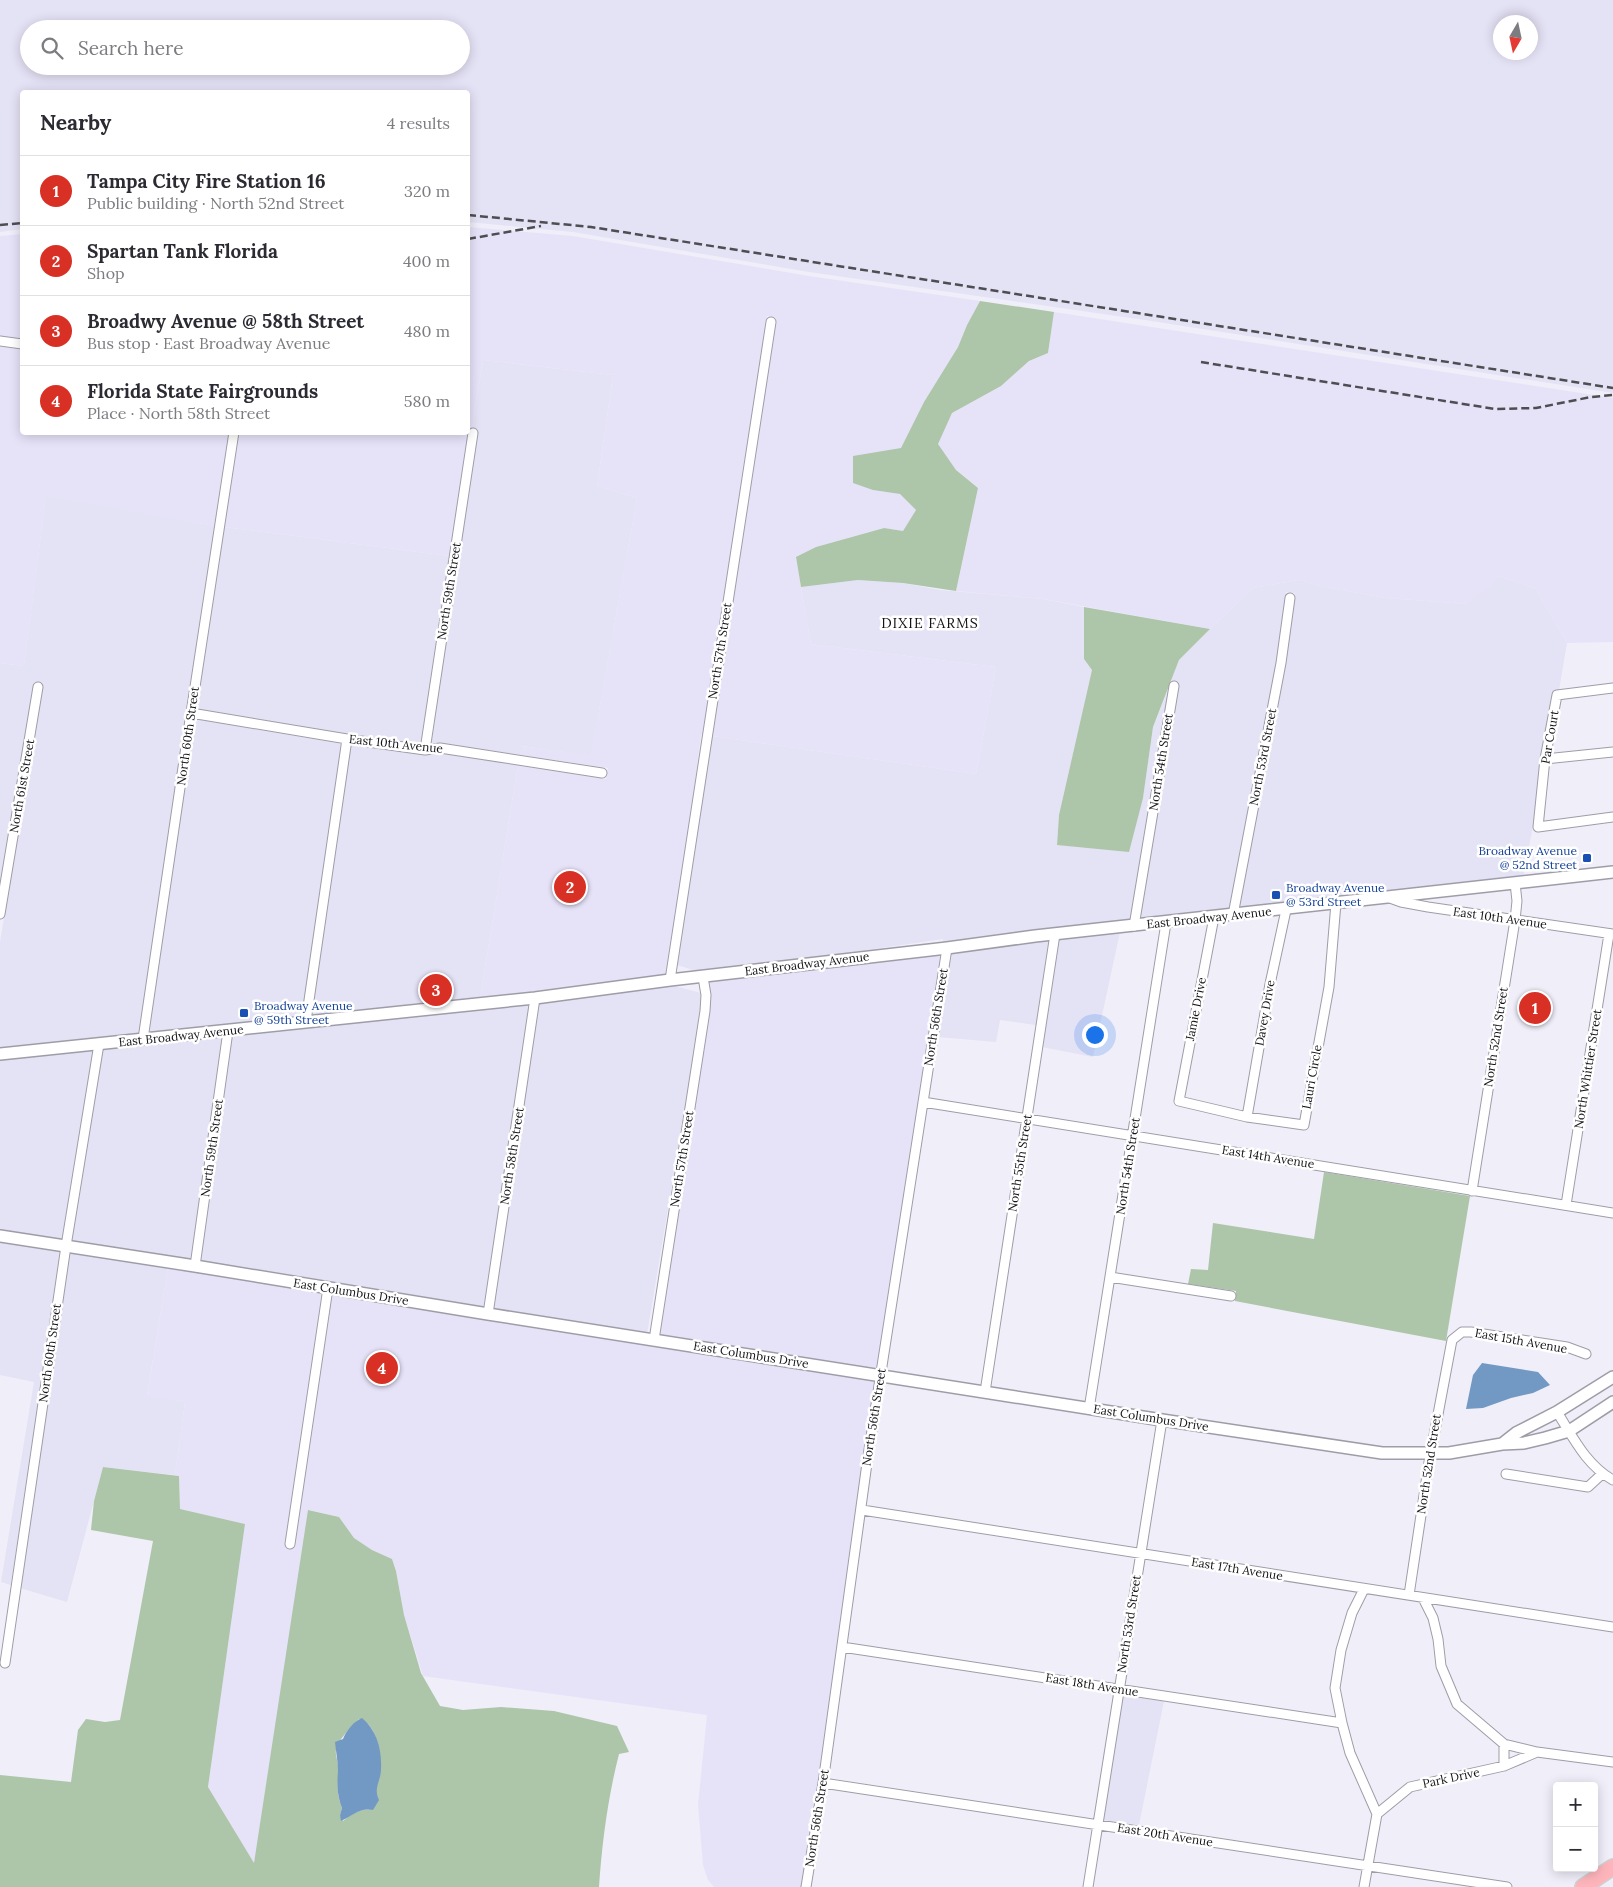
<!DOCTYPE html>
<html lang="en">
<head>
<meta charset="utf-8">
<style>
  :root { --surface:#fff; --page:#f7f7f7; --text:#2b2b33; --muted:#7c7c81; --line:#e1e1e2; --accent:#d93025 }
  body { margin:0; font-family:Lora,serif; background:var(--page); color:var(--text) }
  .controls { position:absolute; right:15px; bottom:15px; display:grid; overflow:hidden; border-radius:5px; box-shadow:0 2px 12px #0003 }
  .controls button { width:45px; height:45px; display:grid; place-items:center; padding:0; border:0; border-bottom:1px solid var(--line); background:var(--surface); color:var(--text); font:25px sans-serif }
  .compass { position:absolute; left:1493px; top:15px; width:45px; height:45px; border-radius:50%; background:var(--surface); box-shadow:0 2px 12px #0003; rotate:189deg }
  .you { position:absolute; left:1094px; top:1034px; width:18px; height:18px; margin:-12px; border:4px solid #fff; border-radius:50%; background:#1a73e8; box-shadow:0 0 0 8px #1a73e833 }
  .badge { display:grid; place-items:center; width:32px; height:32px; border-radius:50%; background:var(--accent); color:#fff; font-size:16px; font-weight:700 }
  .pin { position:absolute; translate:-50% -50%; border:2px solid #fff; box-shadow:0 1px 5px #0006 }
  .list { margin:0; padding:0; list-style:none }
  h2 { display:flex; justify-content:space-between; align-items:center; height:65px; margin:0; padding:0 20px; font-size:21px }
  h2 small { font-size:16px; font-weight:400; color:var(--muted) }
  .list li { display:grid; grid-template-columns:32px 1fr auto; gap:15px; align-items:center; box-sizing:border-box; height:70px; padding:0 20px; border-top:1px solid var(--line) }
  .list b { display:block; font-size:19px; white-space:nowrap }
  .list p { margin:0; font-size:16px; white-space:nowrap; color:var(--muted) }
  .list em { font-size:16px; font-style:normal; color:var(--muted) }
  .icon { flex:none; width:28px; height:28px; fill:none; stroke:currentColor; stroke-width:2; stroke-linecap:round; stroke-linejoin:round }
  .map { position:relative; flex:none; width:1613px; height:1887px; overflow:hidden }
  .search { position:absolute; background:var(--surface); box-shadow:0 2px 12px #0003; left:20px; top:20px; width:450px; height:55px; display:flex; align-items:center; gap:12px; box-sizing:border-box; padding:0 18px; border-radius:28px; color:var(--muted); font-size:19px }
  .panel { position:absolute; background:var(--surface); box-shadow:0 2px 12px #0003; left:20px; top:90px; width:450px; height:345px; border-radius:5px }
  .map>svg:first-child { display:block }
  .built { fill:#e4e2f5; fill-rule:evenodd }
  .industrial { fill:#e6e3f9 }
  .green { fill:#adc5a9; fill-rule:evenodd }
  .water { fill:#7299c3 }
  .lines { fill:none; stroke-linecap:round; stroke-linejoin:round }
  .street-casing { stroke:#9e9da7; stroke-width:11 }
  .secondary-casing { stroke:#9e9da7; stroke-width:14 }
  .highway-casing { stroke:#d0d0d1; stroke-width:18 }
  .street { stroke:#fff; stroke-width:9 }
  .secondary { stroke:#fff; stroke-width:11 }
  .highway { stroke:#fdb5bb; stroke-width:15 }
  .rail { stroke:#4e4d52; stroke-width:2.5; stroke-dasharray:8 4; stroke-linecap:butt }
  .transit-dot { fill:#1a4fb4; stroke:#fff; stroke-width:2 }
  .labels { text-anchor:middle; stroke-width:5; stroke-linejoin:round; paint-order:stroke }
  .street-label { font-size:12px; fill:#141317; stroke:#fff }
  .transit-label { font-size:12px; fill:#164399; stroke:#fff; text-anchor:start }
  .neighbourhood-label { font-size:14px; letter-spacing:1px; fill:#141317; stroke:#fff }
</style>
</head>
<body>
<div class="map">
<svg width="1613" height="1887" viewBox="0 0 1613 1887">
  <rect width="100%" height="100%" fill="#f0eef9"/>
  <path class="built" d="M 0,0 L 1613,0 L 1613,393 L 1145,320 L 809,272 L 573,232 L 468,222 L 468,92 L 22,92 L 22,229 L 0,232 ZM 1500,22 L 1530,22 L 1530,52 L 1500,52 ZM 29,29 L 461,29 L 461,66 L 29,66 Z
    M 483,360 L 613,375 L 597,486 L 637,498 L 591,756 L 522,746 L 520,755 L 441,743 L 431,744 L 478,429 L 472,428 Z
    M 46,495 L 215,526 L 139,1034 L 0,1049 L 0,942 L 43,683 L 34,682 L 0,885 L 0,663 L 24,666 Z
    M 224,527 L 449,556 L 421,744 L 348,734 L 196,709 Z
    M 1498,576 L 1536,589 L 1567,643 L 1559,690 L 1553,694 L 1540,755 L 1535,816 L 1523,877 L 1388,891 L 1385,890 L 1384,892 L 1239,909 L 1286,664 L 1295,593 L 1286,592 L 1277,662 L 1229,910 L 1140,920 L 1179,682 L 1171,681 L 1179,660 L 1210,629 L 1253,588 L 1299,580 L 1320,586 L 1386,598 L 1466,604 Z
    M 858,580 L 903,583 L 940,590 L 1043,599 L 1084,607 L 1084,659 L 1092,670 L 1059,815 L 1057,845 L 1143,798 L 1153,727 L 1169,688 L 1130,921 L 1051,928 L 943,943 L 943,939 L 784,962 L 700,972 L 677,965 L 712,736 L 976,774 L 996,667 L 811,644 L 801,587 Z
    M 195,719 L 342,744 L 302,1016 L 149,1033 Z
    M 351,745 L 429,755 L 440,753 L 518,765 L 480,998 L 312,1015 Z
    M 1120,932 L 1093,1057 L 1042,1047 L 1059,939 Z
    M 1049,940 L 1036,1025 L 1000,1020 L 996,1042 L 938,1037 L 951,953 Z
    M 671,985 L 701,993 L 701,1011 L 647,1334 L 493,1310 L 539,1003 Z
    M 530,1004 L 484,1308 L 200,1261 L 232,1036 L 306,1026 Z
    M 223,1037 L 191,1260 L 71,1242 L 103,1049 Z
    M 93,1050 L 62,1240 L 0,1231 L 0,1060 Z
    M 0,1241 L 60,1251 L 11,1585 L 1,1582 L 34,1382 L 0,1375 Z
    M 70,1252 L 168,1267 L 147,1395 L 185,1402 L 175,1475 L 103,1467 L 67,1602 L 20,1588 Z
    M 1123,1695 L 1164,1701 L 1139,1825 L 1103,1820 Z"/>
  <path class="industrial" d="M 468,227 L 573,236 L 809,276 L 980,301 L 967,325 L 958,347 L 924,402 L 901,448 L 873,490 L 900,494 L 916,510 L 903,531 L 883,528 L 816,547 L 796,558 L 811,644 L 996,667 L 976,774 L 712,736 L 776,318 L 767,316 L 703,734 L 701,735 L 690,822 L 666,975 L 480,998 L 518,765 L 606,779 L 608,768 L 520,755 L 521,746 L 591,755 L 637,498 L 597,486 L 613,375 L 483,360 L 472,428 L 469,428 L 449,556 L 224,527 L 239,433 L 468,432 Z
    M 22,234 L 22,339 L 0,336 L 0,236 Z
    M 1054,312 L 1613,398 L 1613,642 L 1567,643 L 1536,589 L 1498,576 L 1493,584 L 1466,604 L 1386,598 L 1320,586 L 1299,580 L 1253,588 L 1210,629 L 1043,599 L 956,591 L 978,488 L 956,470 L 937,444 L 952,413 L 1001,386 L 1029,361 L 1048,353 Z
    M 0,346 L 22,350 L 22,432 L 230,433 L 215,526 L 46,496 L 24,666 L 0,663 Z
    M 942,954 L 877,1370 L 659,1336 L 710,1012 L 708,981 Z
    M 168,1267 L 323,1292 L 285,1548 L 294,1549 L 332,1294 L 875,1380 L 818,1782 L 802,1887 L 714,1887 L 708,1880 L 703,1865 L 698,1805 L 707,1715 L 423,1676 L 404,1615 L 396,1571 L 392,1559 L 372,1550 L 354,1538 L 339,1517 L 309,1510 L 254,1864 L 208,1787 L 245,1524 L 180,1509 L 179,1476 L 175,1475 L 185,1402 L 147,1396 Z"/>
  <path class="green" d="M 980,301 L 1054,312 L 1048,353 L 1029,361 L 1001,386 L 952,413 L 938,444 L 956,470 L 978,488 L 956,591 L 903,583 L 858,580 L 801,587 L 796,557 L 816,547 L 884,528 L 903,531 L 916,510 L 900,494 L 873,490 L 853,483 L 853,456 L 901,448 L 924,402 L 958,347 L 967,325 Z
    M 1084,607 L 1210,629 L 1179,660 L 1153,727 L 1143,798 L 1129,852 L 1057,845 L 1059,815 L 1092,670 L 1084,659 Z
    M 1324,1172 L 1470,1196 L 1446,1341 L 1235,1301 L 1236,1291 L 1188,1284 L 1191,1269 L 1208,1270 L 1213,1223 L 1314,1239 Z
    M 103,1467 L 179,1476 L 180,1509 L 245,1524 L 208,1787 L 254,1863 L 308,1510 L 339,1517 L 354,1538 L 372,1550 L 392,1559 L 396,1571 L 404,1615 L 421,1673 L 440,1706 L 463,1710 L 501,1707 L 554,1711 L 617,1726 L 629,1752 L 619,1754 C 608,1797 602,1842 599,1887 L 0,1887 L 0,1775 L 71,1782 L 78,1730 L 86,1719 L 105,1722 L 120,1720 L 153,1541 L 91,1530 L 94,1501 ZM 359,1719 C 389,1728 377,1787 373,1810 C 361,1808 352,1814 343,1821 L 340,1815 L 342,1808 C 335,1790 339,1783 338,1766 C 338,1761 335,1755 336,1750 C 337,1741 352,1726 359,1719 Z"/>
  <path class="water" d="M 1482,1363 L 1538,1372 L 1550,1385 L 1533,1393 L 1511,1398 L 1483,1408 L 1466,1409 L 1473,1375 Z
    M 362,1718 C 377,1730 382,1750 381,1769 C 381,1781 373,1788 379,1800 L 373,1810 C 360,1807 352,1816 341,1821 L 340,1815 L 342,1808 C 337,1795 337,1785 338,1771 C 338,1762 336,1752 335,1742 L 343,1739 C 346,1731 354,1721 362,1718 Z"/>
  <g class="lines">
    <g class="street-casing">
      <path id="street" d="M 0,341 L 22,344
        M 1613,688 L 1557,695 L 1545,759 L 1538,827 L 1613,817
        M 191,713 L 347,739 L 425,750 L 440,748 L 602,773
        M 425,750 L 473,433
        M 1545,759 L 1613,752
        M 1390,898 L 1401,902 L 1428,907 L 1613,934
        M 0,914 L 38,687
        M 1233,915 L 1281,663 L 1290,598
        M 1214,917 L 1179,1101 L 1247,1117 L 1304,1125 L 1329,987 L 1336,903
        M 1134,926 L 1174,686
        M 670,980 L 771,322
        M 306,1021 L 347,739
        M 143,1039 L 191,713 L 234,432
        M 923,1102 L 1613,1213
        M 1247,1117 L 1270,984 L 1286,910
        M 1472,1191 L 1515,920 L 1517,901 L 1515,883
        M 1566,1205 L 1609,934
        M 195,1266 L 228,1031
        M 1110,1277 L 1231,1296
        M 488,1314 L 535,998
        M 654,1340 L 705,1011 L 706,995 L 703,977
        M 985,1392 L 1055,934
        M 1089,1409 L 1166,923
        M 1557,1412 C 1573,1437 1586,1465 1613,1480
        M 1506,1474 L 1588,1487 L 1602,1474
        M 862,1510 L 1613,1627
        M 290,1544 L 328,1288
        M 1409,1595 L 1429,1462 L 1452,1340 L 1462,1332 L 1471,1332 L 1567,1347 L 1586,1354
        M 1423,1598 L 1433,1618 L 1438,1639 L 1441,1666 L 1457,1704 L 1504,1744 L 1537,1752 L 1613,1762
        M 842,1647 L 1342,1723
        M 5,1663 L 66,1246 L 99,1044
        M 1504,1744 L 1504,1766
        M 823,1783 L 1507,1887
        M 1377,1814 L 1410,1787 L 1504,1766 L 1537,1752
        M 806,1887 L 823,1783 L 868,1456 L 947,948
        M 1088,1887 L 1162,1420
        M 1364,1887 L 1377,1814 L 1350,1753 L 1342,1723 L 1335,1688 L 1341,1650 L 1352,1613 L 1364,1589"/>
    </g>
    <g class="secondary-casing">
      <path id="secondary" d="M 0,1054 L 535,998 L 670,980 L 947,948 L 1035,936 L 1613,872
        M 0,1236 L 195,1266 L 488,1314 L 1162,1420 L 1382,1453 L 1449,1453 L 1502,1444 L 1524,1443 L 1545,1438 L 1569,1431 L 1613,1402
        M 1502,1444 L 1516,1433 L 1557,1412 L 1613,1377"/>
    </g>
    <g class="highway-casing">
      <path id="highway" d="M 1583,1887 L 1613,1867"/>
    </g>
    <use href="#street" class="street"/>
    <use href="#secondary" class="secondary"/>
    <use href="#highway" class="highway"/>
    <path class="rail" d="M 468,215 L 591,227 L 1613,388
      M 0,225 L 22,223
      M 468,239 L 541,226
      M 1201,362 L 1495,409 L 1536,408 L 1591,397 L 1613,395"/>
  </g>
  <g class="transit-dot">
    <rect x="1582" y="853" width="10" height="10" rx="2.5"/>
    <rect x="1271" y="890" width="10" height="10" rx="2.5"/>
    <rect x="239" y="1008" width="10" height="10" rx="2.5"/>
  </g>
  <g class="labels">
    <g class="street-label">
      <text transform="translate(449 591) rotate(-81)" y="4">North 59th Street</text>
      <text transform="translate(720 651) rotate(-81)" y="4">North 57th Street</text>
      <text transform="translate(188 736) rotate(-82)" y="4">North 60th Street</text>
      <text transform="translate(1550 737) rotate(-80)" y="4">Par Court</text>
      <text transform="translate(396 744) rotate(6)" y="4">East 10th Avenue</text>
      <text transform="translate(1263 757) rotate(-79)" y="4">North 53rd Street</text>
      <text transform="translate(1161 762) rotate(-81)" y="4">North 54th Street</text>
      <text transform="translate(22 786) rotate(-80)" y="4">North 61st Street</text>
      <text transform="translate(1209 918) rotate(-6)" y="4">East Broadway Avenue</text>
      <text transform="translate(1500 918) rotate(8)" y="4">East 10th Avenue</text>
      <text transform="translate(807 964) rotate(-7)" y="4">East Broadway Avenue</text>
      <text transform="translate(1196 1009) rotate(-79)" y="4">Jamie Drive</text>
      <text transform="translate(1265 1013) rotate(-80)" y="4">Davey Drive</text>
      <text transform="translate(936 1017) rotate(-81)" y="4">North 56th Street</text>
      <text transform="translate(181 1036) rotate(-6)" y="4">East Broadway Avenue</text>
      <text transform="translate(1496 1037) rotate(-81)" y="4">North 52nd Street</text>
      <text transform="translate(1588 1069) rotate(-81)" y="4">North Whittier Street</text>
      <text transform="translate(1312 1077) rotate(-80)" y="4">Lauri Circle</text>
      <text transform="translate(212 1148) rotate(-82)" y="4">North 59th Street</text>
      <text transform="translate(512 1156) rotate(-81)" y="4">North 58th Street</text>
      <text transform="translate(1268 1157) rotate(9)" y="4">East 14th Avenue</text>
      <text transform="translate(682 1159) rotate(-81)" y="4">North 57th Street</text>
      <text transform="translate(1020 1163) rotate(-81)" y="4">North 55th Street</text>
      <text transform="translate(1128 1166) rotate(-81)" y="4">North 54th Street</text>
      <text transform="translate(351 1292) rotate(9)" y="4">East Columbus Drive</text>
      <text transform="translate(1521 1341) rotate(10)" y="4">East 15th Avenue</text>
      <text transform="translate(50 1353) rotate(-82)" y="4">North 60th Street</text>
      <text transform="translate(751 1355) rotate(9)" y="4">East Columbus Drive</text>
      <text transform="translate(874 1417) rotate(-81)" y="4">North 56th Street</text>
      <text transform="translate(1151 1418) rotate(9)" y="4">East Columbus Drive</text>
      <text transform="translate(1429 1464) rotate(-81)" y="4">North 52nd Street</text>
      <text transform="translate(1237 1569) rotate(9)" y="4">East 17th Avenue</text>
      <text transform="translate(1129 1624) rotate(-81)" y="4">North 53rd Street</text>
      <text transform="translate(1092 1685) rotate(9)" y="4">East 18th Avenue</text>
      <text transform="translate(1451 1778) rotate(-12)" y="4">Park Drive</text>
      <text transform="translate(817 1818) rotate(-81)" y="4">North 56th Street</text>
      <text transform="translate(1165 1835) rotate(9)" y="4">East 20th Avenue</text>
    </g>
    <g class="transit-label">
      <text x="1577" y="855" text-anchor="end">Broadway Avenue<tspan x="1577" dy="14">@ 52nd Street</tspan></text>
      <text x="1286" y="892">Broadway Avenue<tspan x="1286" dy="14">@ 53rd Street</tspan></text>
      <text x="254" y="1010">Broadway Avenue<tspan x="254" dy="14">@ 59th Street</tspan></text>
    </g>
    <g class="neighbourhood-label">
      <text x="930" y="628">DIXIE FARMS</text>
    </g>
  </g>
</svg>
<div class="controls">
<button>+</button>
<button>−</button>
</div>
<svg class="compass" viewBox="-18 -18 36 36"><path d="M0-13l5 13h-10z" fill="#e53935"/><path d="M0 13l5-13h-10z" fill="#7c7c81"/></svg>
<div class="you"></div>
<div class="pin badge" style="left:1535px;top:1008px">1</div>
<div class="pin badge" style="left:570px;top:887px">2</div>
<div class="pin badge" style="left:436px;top:990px">3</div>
<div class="pin badge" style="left:382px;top:1368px">4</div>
<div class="search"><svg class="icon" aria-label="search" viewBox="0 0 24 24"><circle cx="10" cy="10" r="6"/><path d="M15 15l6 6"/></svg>Search here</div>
<section class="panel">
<h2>Nearby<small>4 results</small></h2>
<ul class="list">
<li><span class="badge">1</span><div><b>Tampa City Fire Station 16</b><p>Public building · North 52nd Street</p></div><em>320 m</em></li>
<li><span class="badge">2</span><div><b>Spartan Tank Florida</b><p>Shop</p></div><em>400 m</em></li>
<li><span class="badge">3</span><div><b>Broadwy Avenue @ 58th Street</b><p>Bus stop · East Broadway Avenue</p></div><em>480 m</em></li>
<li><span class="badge">4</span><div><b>Florida State Fairgrounds</b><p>Place · North 58th Street</p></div><em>580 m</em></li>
</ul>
</section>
</div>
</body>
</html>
